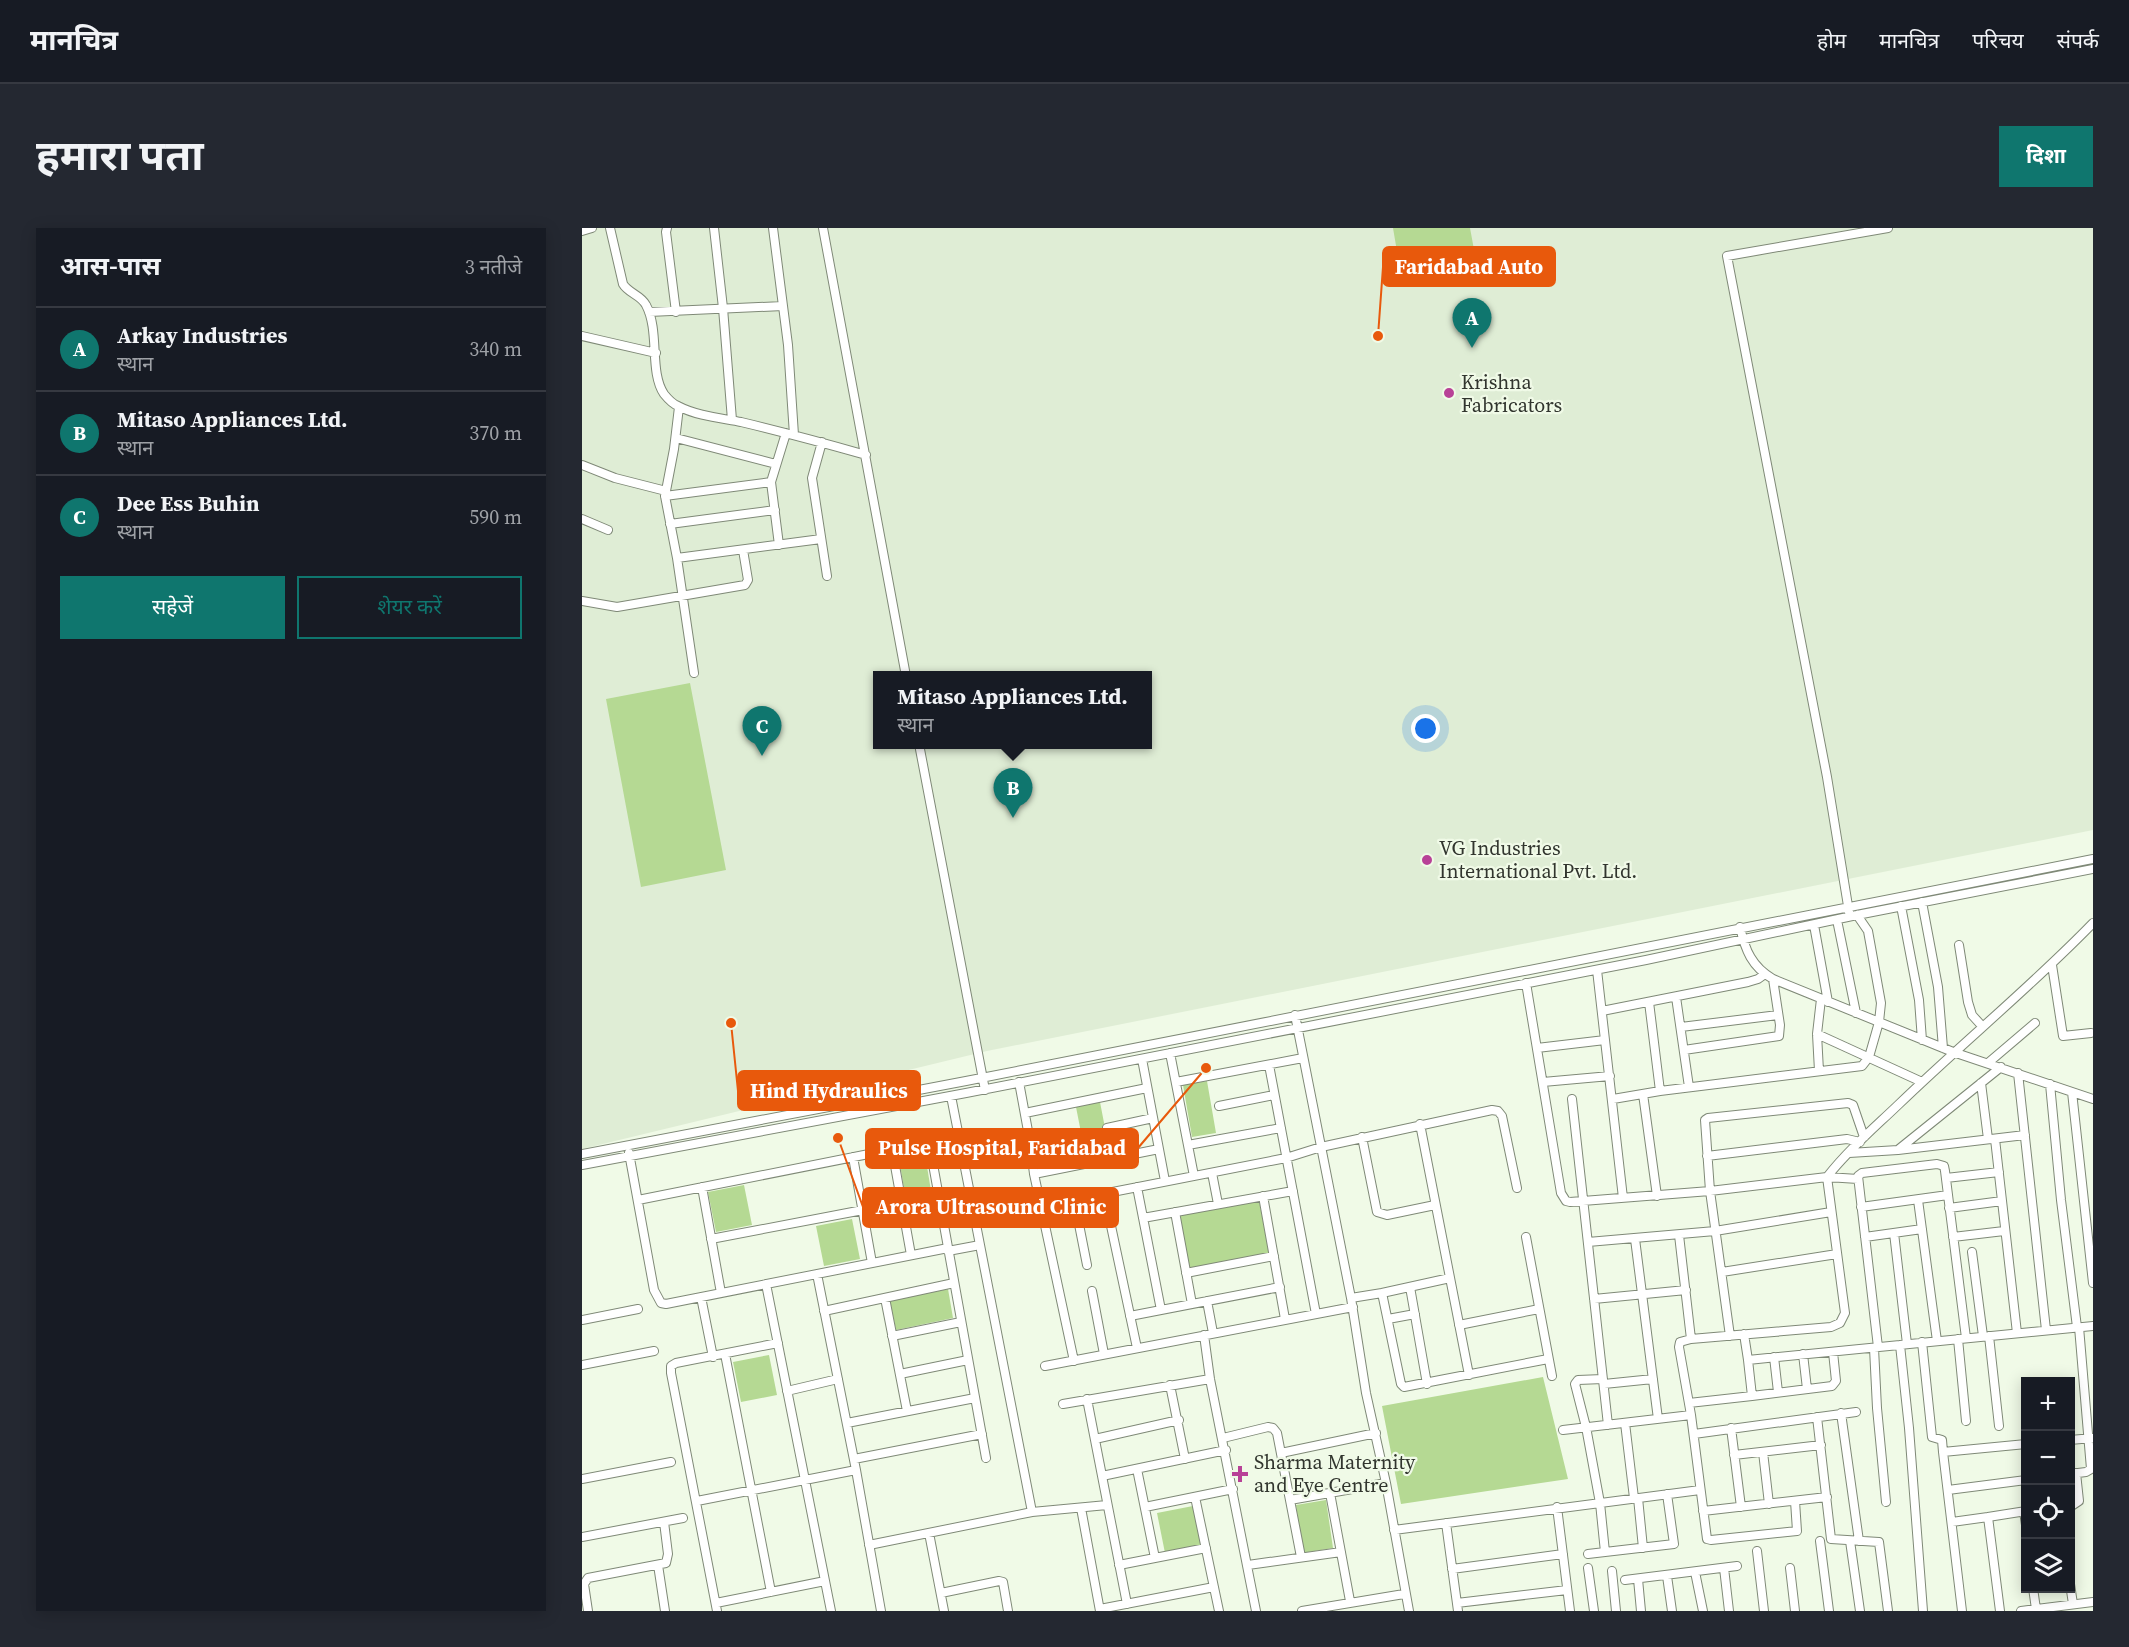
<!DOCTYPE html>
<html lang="hi">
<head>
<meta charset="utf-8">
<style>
  :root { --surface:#171b24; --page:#242831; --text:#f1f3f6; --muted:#9ea1a6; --line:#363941; --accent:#0f766e }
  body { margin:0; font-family:"Source Serif 4","Noto Sans Devanagari",serif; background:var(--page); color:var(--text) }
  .controls { position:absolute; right:18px; bottom:18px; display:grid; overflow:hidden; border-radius:0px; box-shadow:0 3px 15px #0003 }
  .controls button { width:54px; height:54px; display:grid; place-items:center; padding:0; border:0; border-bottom:2px solid var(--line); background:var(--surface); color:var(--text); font:30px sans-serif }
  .you { position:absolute; left:844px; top:501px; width:21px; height:21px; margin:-15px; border:4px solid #fff; border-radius:50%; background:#1a73e8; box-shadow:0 0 0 9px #1a73e833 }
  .badge { display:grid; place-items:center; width:39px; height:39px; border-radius:50%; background:var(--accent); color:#fff; font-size:20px; font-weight:700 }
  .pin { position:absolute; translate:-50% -50px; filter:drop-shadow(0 2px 3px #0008) }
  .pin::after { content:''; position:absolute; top:32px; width:21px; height:18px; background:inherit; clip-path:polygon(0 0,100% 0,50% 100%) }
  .popup { position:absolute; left:291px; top:443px; width:279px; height:78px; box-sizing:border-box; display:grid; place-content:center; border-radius:0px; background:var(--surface); filter:drop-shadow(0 2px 4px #0005); font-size:20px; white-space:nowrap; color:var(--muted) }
  .popup b { font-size:22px; color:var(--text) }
  .popup::after { content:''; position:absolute; left:50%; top:100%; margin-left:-12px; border:12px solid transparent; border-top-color:var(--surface) }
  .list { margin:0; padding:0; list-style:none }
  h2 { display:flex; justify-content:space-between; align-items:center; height:78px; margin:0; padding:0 24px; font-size:26px }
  h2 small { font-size:20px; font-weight:400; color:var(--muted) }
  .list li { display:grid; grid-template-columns:39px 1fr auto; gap:18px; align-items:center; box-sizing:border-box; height:84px; padding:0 24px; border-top:2px solid var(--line) }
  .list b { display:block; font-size:22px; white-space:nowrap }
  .list p { margin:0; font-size:20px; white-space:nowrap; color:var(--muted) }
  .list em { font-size:20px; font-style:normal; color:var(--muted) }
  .actions { display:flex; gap:12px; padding:18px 24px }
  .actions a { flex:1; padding:14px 0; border:2px solid var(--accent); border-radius:0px; text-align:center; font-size:21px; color:var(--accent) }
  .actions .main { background:var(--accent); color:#fff }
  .icon { flex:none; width:33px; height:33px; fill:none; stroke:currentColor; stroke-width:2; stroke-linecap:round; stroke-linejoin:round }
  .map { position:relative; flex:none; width:1511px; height:1383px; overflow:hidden; border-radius:0px }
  header { display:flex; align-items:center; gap:36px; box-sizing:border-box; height:84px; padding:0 30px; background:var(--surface); border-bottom:2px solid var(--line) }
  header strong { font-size:28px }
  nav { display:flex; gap:33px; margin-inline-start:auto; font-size:21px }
  .intro { display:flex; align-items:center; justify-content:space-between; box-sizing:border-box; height:144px; padding:0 36px }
  h1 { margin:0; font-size:42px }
  .button { padding:15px 27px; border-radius:0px; background:var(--accent); color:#fff; font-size:21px; font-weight:700 }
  main { display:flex; gap:36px; padding:0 36px }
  aside { flex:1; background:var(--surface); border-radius:0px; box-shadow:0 3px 15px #0003 }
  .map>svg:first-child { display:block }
  .built { fill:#dfedd5; fill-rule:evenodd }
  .green { fill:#b5d993 }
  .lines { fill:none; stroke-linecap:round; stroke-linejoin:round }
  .minor-casing { stroke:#7f8977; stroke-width:10 }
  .minor { stroke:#fff; stroke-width:8 }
  .poi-dot { fill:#b84197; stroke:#f0fae7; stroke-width:2 }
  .labels { text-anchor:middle; stroke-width:4.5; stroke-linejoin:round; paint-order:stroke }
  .poi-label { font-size:20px; fill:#31352e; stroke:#f0fae7; text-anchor:start }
  .leader { fill:none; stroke:#e8590c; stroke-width:2 }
  .callout-dot { fill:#e8590c; stroke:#f0fae7; stroke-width:2 }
  .callout { fill:#e8590c; stroke:#e8590c; stroke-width:2 }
  .callout-label { font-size:21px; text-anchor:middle; font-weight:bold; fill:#fff }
</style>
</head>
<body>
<header>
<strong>मानचित्र</strong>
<nav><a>होम</a><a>मानचित्र</a><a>परिचय</a><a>संपर्क</a></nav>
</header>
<div class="intro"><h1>हमारा पता</h1><a class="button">दिशा</a></div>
<main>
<aside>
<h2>आस-पास<small>3 नतीजे</small></h2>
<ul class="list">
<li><span class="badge">A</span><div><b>Arkay Industries</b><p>स्थान</p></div><em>340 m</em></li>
<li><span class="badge">B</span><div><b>Mitaso Appliances Ltd.</b><p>स्थान</p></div><em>370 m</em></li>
<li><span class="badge">C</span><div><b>Dee Ess Buhin</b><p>स्थान</p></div><em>590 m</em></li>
</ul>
<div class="actions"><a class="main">सहेजें</a><a>शेयर करें</a></div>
</aside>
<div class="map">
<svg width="1511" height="1383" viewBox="0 0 1511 1383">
  <rect width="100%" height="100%" fill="#f0fae7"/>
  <path class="built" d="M 0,0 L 1511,0 L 1511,602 L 405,823 L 0,921 ZM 296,448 L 566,448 L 566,516 L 296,516 Z"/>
  <path class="green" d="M 811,0 L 888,0 L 893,27 L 818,41 Z
    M 108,455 L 144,642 L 59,659 L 24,471 Z
    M 625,853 L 634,905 L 610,909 L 601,857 Z
    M 518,874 L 528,926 L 504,930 L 494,879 Z
    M 342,920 L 349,963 L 323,967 L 316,924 Z
    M 162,957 L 170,997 L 134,1004 L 126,964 Z
    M 677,972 L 687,1026 L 607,1040 L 597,987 Z
    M 270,991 L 278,1031 L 242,1038 L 234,998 Z
    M 366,1061 L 371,1090 L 314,1102 L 308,1073 Z
    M 187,1127 L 195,1167 L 159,1174 L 151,1134 Z
    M 961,1149 L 986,1251 L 819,1276 L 800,1178 Z
    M 744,1272 L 751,1320 L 721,1325 L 714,1277 Z
    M 611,1278 L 619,1318 L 583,1325 L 575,1285 Z"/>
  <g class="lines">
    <g class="minor-casing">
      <path id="minor" d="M 28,0 L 41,56 C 46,65 59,67 64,77 C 78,103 67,144 82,166 C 86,171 91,176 96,178 C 115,188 138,190 159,194 C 201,204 242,215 284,227
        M 85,0 L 84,4 L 94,84
        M 132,0 L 141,80 L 150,192
        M 191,0 L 206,117 L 212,207
        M 241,0 L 324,448
        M 0,3 L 10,0
        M 67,84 L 201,78
        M 0,108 L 74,125
        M 97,179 L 92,221 L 83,268 L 189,254
        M 94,210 L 194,236
        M 240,214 L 230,250 L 245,348
        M 0,237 L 33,250 L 84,263
        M 83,268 L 95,330 L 112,445
        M 0,291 L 26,302
        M 88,296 L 193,282
        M 197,317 L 189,254 L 204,205
        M 95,330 L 239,311
        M 0,373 L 35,379 L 163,357 L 166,352 L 161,322
        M 337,516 L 403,862
        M 1340,674 L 1356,759 L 1361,820
        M 1319,678 L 1337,772 L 1340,812
        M 1267,684 L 1245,549 L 1145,28 L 1306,0
        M 1255,692 L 1274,785
        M 1232,697 L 1246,774
        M 1158,699 C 1163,722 1170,739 1191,751 L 1371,824 L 1511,871
        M 1377,717 L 1386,774 L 1390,787 L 1400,798
        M 1470,737 L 1481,808 L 1509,805
        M 1015,742 L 1041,970
        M 944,755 L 979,965 L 984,973 L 988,974 L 1128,963 L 1245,949 L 1276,951
        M 1094,769 L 1107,859
        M 1020,783 L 1166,754 L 1176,751 L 1183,746
        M 713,787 L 769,1070 L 784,1165 L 804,1255 L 827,1383
        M 1099,799 L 1196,787
        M 1235,806 L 1340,854
        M 955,820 L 1023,812
        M 1102,822 L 1197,808 L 1198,797 L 1191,751
        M 588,825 L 612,948
        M 560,831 L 583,953
        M 1406,835 L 1453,795
        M 687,837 L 734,1086
        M 1237,843 L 1235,806 L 1239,771
        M 1436,845 L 1464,1102
        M 437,854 L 448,914 L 452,946 L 492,1133
        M 594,854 L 721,830
        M 961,854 L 1028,848
        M 1399,855 L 1406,911
        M 1468,856 L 1479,972 L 1495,1099
        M 1078,863 L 1280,838 L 1287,829 L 1297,794 L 1299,775 L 1286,703 L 1275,687
        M 1490,864 L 1511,1055
        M 1061,866 L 1075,968
        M 369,868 L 450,1284
        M 990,871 L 1026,1197
        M 1031,871 L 1078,863 L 1067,774
        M 637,878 L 692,867
        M 443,885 L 565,860
        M 838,896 L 887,1147
        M 525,900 L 571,890
        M 780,909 L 795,984 L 805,987 L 853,977
        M 1413,911 L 1435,1105
        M 347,914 L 404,1230
        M 448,914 L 495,906
        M 606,917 L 699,900
        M 310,921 L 329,1027
        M 1317,921 L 1419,839
        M 47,925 L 72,1062 L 79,1075 L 84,1076 L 366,1020
        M 1267,925 L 1316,922 L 1443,907
        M 0,926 L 384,853 L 1511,631
        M 1125,928 L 1265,911 L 1278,914
        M 271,929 L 290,1035
        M 0,937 L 384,865 L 1064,732 L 1275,687 L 1511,641
        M 630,945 L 636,976
        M 452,946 L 577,921
        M 1364,950 L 1417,944
        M 120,959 L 139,1065
        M 555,959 L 579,1082
        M 522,965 L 555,1120
        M 681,968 L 703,1091
        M 492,971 L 505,1037
        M 56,972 L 377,908
        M 1336,972 L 1355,1113
        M 459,978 L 704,930 L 739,919 L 910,882 L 916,883 L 920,888 L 935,960
        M 1279,979 L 1366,967
        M 1367,980 L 1420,973
        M 593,984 L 610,1076
        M 561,990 L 711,963
        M 1312,1005 L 1325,1116
        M 1097,1007 L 1109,1111
        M 944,1009 L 970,1148
        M 1283,1009 L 1340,1001
        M 1371,1009 L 1422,1003
        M 129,1011 L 281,982
        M 1053,1011 L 1076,1191
        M 1006,1014 L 1133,1003 L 1249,984
        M 366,1023 L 398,1017
        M 1390,1024 L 1401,1108
        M 1140,1044 L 1255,1026
        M 604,1045 L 692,1028
        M 235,1046 L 274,1242 L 299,1383
        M 868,1050 L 800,1065 L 819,1156 L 822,1159 L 966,1131
        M 184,1056 L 249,1383
        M 828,1059 L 845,1156
        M 510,1063 L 522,1126
        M 119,1069 L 131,1129
        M 303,1070 L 325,1183
        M 769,1070 L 800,1065
        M 1012,1071 L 1104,1062
        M 625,1073 L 631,1105
        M 242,1083 L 372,1055
        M 548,1088 L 698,1059
        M 806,1091 L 833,1086
        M 0,1092 L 56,1081
        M 877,1097 L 957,1081
        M 1162,1106 L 1166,1132 L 1511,1098
        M 622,1107 L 628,1151 L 674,1383
        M 310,1108 L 379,1094
        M 1148,1108 L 1128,963 L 1123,892 L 1126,890 L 1266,875 L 1271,877 L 1282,909
        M 1407,1108 L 1417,1198
        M 1376,1111 L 1384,1193
        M 1340,1114 L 1350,1209 L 1360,1212 L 1361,1224
        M 1318,1117 L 1327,1200 L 1341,1383
        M 1296,1119 L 1276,948 L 1280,945 L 1355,936 L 1362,938 L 1363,943 L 1384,1110
        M 1292,1120 L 1295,1180 L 1304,1274
        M 143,1126 L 189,1364
        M 1221,1126 L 1225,1161
        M 1192,1129 L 1196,1164
        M 0,1137 L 72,1123
        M 463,1138 L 771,1079
        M 318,1146 L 386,1132
        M 1021,1151 L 996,1152 L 993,1156 L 1004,1199 L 1018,1275 L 1023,1324 L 1092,1316 L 1085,1266
        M 1022,1156 L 1071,1151
        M 588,1157 L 603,1231
        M 205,1163 L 256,1151
        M 1170,1168 L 1250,1158 L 1254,1153 L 1251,1124
        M 505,1171 L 545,1376
        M 1107,1175 L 1170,1168 L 1166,1132
        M 481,1176 L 628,1151
        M 1259,1185 L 1277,1313
        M 1235,1189 L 1249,1311 L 1297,1314 L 1306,1383
        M 265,1195 L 393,1170
        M 1043,1195 L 1052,1270
        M 1149,1200 L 1159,1279
        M 981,1202 L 1109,1187
        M 1112,1206 L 1274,1184
        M 641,1210 L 686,1199 L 691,1200 L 695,1205 L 719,1329
        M 513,1211 L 597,1192
        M 1488,1212 L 1511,1210
        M 1181,1224 L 1187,1276
        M 699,1225 L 794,1205
        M 1152,1227 L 1239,1217
        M 272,1231 L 400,1206
        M 555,1241 L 573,1330
        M 1488,1246 L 1504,1244 L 1509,1241 L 1497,1099
        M 520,1248 L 644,1222
        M 0,1251 L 89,1234
        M 1366,1262 L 1444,1252
        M 748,1265 L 768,1373
        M 613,1269 L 637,1383
        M 1056,1270 L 1061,1320
        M 708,1272 L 804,1255
        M 115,1273 L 274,1242
        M 1213,1273 L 1215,1303 L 1129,1312 L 1125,1311 L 1109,1187 L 1097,1119 L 1098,1114 L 1109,1111 L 1249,1099 L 1258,1095 L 1263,1085 L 1245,949 C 1266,922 1292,900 1316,877 C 1380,815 1449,759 1511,695
        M 563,1279 L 651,1261
        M 975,1279 L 988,1383
        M 1488,1279 L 1497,1273 L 1494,1245
        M 499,1280 L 518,1383
        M 1121,1283 L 1245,1269
        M 1442,1283 L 1444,1297
        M 1370,1294 L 1406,1289
        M 864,1295 L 876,1383
        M 812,1302 L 1118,1262
        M 347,1305 L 362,1383
        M 0,1309 L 101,1290
        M 1238,1313 L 1247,1383
        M 1268,1313 L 1278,1383
        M 287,1317 L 450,1284 L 525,1277
        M 1175,1323 L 1182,1383
        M 1006,1326 L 1023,1324
        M 76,1337 L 83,1383
        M 537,1337 L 624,1320
        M 666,1337 L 759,1324
        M 1006,1340 L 1012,1383
        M 1142,1340 L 1147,1383
        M 1208,1340 L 1213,1383
        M 870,1341 L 981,1326
        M 1030,1343 L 1034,1383
        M 1113,1344 L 1121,1383
        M 1085,1348 L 1090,1383
        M 1056,1351 L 1059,1383
        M 1043,1352 L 1155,1338
        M 1488,1356 L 1491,1376
        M 1451,1360 L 1454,1381
        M 359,1365 L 417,1353 L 421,1354 L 426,1383
        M 134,1375 L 243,1353
        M 875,1375 L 985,1362
        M 518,1381 L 632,1359
        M 6,1383 L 2,1356 L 6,1350 L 84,1335 L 86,1326 L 82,1294
        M 135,1383 L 89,1145 L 89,1138 L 94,1135 L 196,1115
        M 720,1383 L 822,1366
        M 1380,1383 L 1361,1224 L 1444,1216
        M 1418,1383 L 1406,1289 L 1444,1283
        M 1439,1383 L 1511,1374"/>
    </g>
    <use href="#minor" class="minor"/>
  </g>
  <g class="poi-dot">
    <circle cx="867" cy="165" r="6"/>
    <circle cx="845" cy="632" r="6"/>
    <path d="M655 1237h6v6h6v6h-6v6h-6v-6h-6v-6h6z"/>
  </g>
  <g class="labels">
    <g class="poi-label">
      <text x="879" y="161">Krishna<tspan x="879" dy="23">Fabricators</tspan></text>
      <text x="857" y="627">VG Industries<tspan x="857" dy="23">International Pvt. Ltd.</tspan></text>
      <text x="672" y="1241">Sharma Maternity<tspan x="672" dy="23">and Eye Centre</tspan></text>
    </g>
  </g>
  <path class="leader" d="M796 108L801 39M149 795L156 863M624 840L556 920M256 910L281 979"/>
  <g class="callout-dot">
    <circle cx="796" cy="108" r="6"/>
    <circle cx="149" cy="795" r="6"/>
    <circle cx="624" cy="840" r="6"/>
    <circle cx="256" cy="910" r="6"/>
  </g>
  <g class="callout">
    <rect x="801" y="19" width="172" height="39" rx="6"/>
    <rect x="156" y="843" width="182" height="39" rx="6"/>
    <rect x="284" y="901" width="272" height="39" rx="6"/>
    <rect x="281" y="960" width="255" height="39" rx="6"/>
  </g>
  <g class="callout-label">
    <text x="887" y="46">Faridabad Auto</text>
    <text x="247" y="870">Hind Hydraulics</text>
    <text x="420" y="927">Pulse Hospital, Faridabad</text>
    <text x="409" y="986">Arora Ultrasound Clinic</text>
  </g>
</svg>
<div class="controls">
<button>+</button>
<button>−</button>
<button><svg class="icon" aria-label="locate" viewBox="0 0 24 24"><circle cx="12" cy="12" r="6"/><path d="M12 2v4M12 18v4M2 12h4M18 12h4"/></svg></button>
<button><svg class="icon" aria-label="layers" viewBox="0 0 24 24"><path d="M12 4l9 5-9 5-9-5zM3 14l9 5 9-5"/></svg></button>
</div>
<div class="you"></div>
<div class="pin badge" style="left:890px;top:120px">A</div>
<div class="pin badge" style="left:431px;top:590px">B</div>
<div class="popup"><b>Mitaso Appliances Ltd.</b>स्थान</div>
<div class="pin badge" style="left:180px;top:528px">C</div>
</div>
</main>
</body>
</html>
